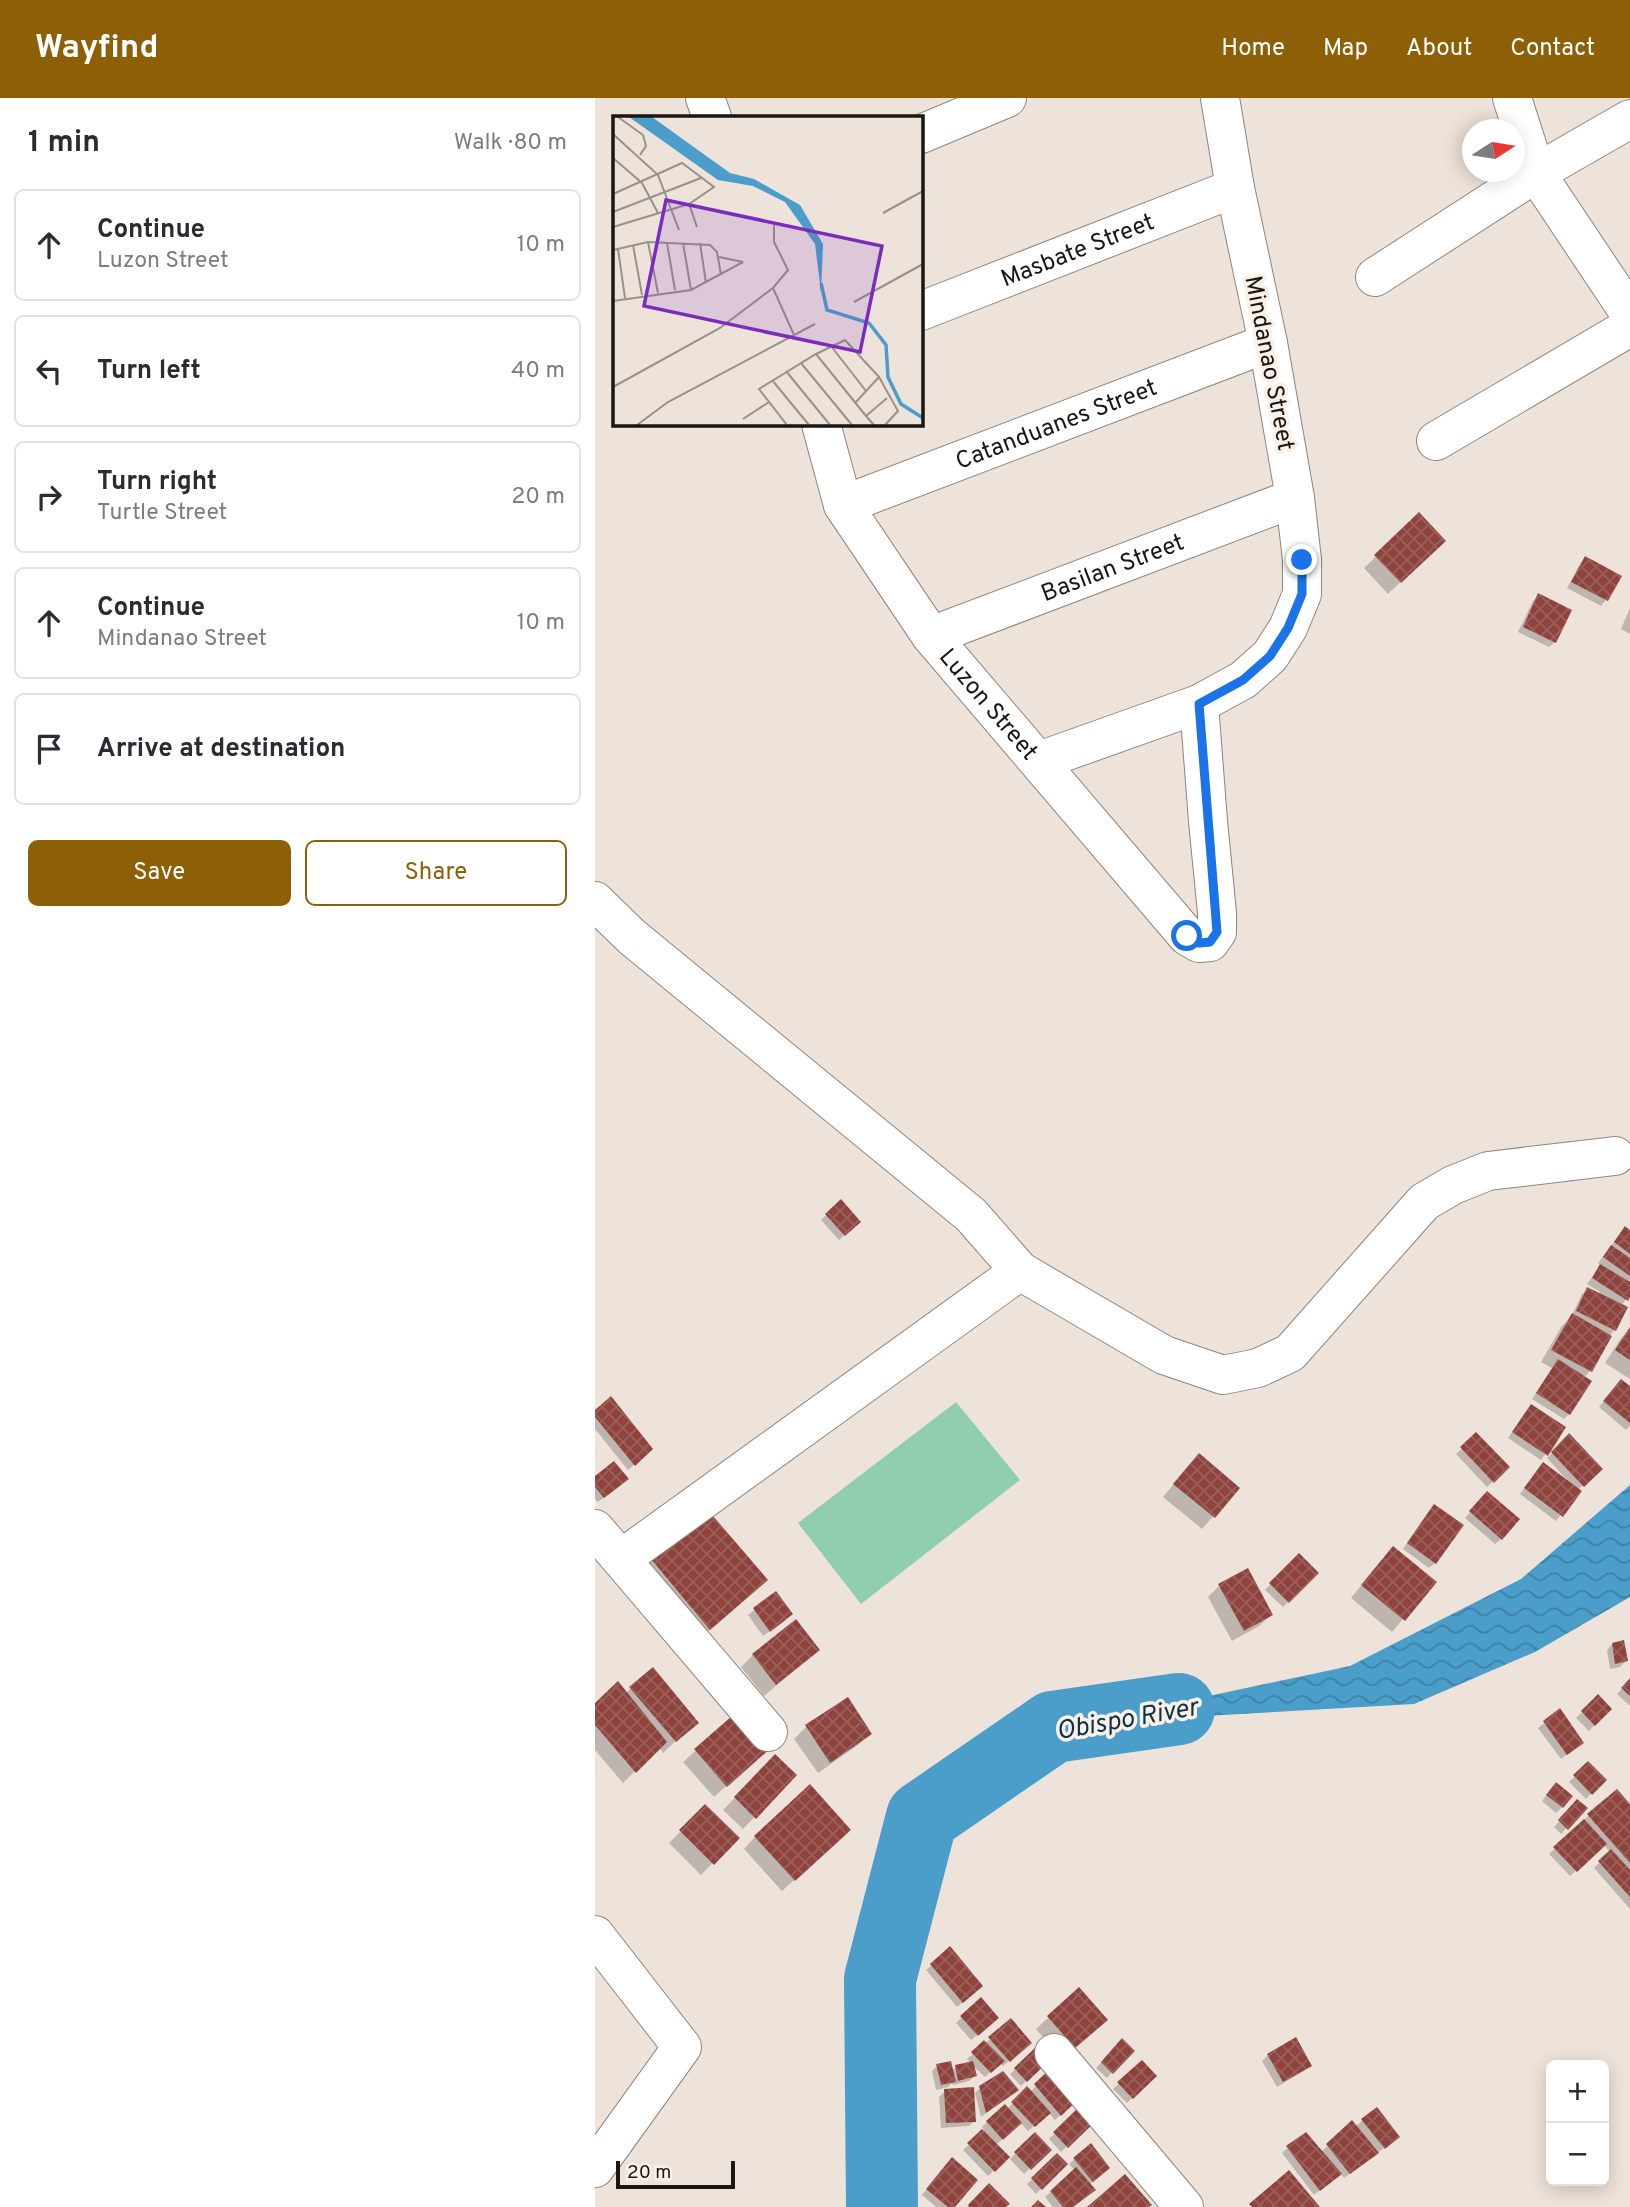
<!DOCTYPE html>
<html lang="en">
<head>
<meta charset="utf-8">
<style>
  :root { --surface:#fff; --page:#f7f7f7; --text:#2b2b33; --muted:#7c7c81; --line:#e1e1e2; --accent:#8d5f06 }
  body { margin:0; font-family:Overpass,sans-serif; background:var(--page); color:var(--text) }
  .controls { position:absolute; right:21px; bottom:21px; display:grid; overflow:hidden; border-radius:10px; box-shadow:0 4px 18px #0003 }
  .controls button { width:63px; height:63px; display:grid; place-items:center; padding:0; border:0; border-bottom:2px solid var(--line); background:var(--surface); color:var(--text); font:35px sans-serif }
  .compass { position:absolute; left:867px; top:21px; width:63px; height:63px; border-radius:50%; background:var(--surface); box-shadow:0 4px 18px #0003; rotate:78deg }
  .scale { position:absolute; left:21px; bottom:18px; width:119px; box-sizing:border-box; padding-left:7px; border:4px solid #191613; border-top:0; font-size:19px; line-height:24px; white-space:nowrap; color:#191613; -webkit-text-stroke:5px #fbf0e8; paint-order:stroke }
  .stop { position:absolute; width:21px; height:21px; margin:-16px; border:5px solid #1a73e8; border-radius:50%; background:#fff }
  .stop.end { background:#1a73e8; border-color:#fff; box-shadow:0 2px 7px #0008 }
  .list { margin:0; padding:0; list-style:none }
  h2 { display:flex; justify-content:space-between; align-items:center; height:91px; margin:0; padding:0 28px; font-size:30px }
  h2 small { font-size:23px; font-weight:400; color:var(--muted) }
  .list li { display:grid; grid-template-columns:46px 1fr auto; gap:21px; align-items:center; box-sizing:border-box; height:112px; margin:0 14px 14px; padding:0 14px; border:2px solid var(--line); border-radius:10px }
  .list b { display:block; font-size:26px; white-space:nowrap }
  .list p { margin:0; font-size:23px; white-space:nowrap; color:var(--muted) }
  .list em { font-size:23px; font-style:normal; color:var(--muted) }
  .actions { display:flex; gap:14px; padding:21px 28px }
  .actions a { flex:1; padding:16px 0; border:2px solid var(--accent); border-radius:10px; text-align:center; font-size:24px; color:var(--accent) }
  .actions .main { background:var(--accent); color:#fff }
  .icon { flex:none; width:38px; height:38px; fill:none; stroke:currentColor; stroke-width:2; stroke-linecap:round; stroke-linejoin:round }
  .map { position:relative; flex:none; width:1035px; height:2109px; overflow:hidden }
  header { display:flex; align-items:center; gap:42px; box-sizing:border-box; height:98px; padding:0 35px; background:var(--accent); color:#fff }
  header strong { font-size:33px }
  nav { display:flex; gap:38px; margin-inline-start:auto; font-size:24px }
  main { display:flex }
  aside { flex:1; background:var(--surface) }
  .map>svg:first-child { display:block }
  .grass { fill:#8fceb1 }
  .water { fill:url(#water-waves) }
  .shadow { fill:#0003 }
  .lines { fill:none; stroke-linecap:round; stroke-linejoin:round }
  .river { stroke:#4b9eca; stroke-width:72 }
  .building { fill:url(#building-cross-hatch) }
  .minor-casing { stroke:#8f857e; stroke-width:40 }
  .minor { stroke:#fff; stroke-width:38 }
  .route { stroke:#1a73e8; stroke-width:9 }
  .labels { text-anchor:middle; stroke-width:7; stroke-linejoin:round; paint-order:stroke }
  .street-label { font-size:24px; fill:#191613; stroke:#fbf0e8 }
  .water-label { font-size:26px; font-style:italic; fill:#0b3143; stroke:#fbf0e8 }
  .inset-river { fill:none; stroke:#4b9eca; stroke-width:3.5 }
  .inset-road { fill:none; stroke:#99918b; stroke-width:2 }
  .view { fill:#7b2cbf; fill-opacity:0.15; stroke:#7b2cbf; stroke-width:3.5 }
  .inset-edge { fill:none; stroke:#191613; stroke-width:3.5 }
</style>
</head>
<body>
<header>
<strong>Wayfind</strong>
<nav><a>Home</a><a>Map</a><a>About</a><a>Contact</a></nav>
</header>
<main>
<aside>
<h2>1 min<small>Walk · 80 m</small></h2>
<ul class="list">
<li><svg class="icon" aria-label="ahead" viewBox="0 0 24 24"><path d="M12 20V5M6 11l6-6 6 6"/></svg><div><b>Continue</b><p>Luzon Street</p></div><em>10 m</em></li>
<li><svg class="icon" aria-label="left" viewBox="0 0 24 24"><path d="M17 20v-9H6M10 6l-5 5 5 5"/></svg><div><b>Turn left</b></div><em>40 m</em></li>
<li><svg class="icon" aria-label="right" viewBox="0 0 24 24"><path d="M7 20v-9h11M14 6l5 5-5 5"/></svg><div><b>Turn right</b><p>Turtle Street</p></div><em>20 m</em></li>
<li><svg class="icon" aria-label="ahead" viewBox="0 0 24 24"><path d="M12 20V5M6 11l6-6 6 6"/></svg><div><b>Continue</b><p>Mindanao Street</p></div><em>10 m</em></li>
<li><svg class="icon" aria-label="arrive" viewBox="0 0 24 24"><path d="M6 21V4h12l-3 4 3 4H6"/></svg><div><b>Arrive at destination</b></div></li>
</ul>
<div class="actions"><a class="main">Save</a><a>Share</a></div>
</aside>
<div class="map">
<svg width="1035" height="2109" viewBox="0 0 1035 2109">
  <defs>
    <pattern id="water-waves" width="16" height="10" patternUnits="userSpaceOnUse" patternTransform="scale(1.75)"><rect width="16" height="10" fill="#4b9eca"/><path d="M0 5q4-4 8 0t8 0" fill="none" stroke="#3e80a3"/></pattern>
    <pattern id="building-cross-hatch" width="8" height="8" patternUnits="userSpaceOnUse" patternTransform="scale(1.75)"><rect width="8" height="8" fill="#8f433d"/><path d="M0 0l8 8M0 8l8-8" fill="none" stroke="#9a605c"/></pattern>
  </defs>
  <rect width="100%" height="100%" fill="#eee3db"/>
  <path class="grass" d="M 361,1304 L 425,1382 L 266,1506 L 203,1425 Z"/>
  <path class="water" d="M 1035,1387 L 1035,1499 L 940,1554 L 819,1606 L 487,1625 L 755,1568 L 926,1481 Z"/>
  <path class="shadow" d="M 824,417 L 848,443 L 793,496 L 769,470 Z
    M 991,460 L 1024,479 L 1011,502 L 1006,508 L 972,490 L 985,466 Z
    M 944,497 L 960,544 L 954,549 L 923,534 L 938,503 Z
    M 1035,510 L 1035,536 L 1026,531 Z
    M 246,1104 L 264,1124 L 244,1142 L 226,1122 Z
    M 1035,1134 L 1035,1196 L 1026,1208 L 1020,1232 L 1014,1238 L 995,1273 L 989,1280 L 974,1316 L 969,1321 L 937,1301 L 957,1270 L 946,1264 L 966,1229 L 976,1219 L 987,1196 L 993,1191 L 1004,1196 L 1005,1194 L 992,1186 L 1006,1167 L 1003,1165 L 1025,1136 Z
    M 1035,1231 L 1035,1281 L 1010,1265 L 1026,1240 Z
    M 1021,1288 L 1035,1290 L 1035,1328 L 1031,1332 L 1004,1309 Z
    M 936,1308 L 969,1330 L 946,1362 L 913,1340 Z
    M 0,1314 L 50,1357 L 33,1372 L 0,1331 Z
    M 881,1337 L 913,1369 L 892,1389 L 861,1356 Z
    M 974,1338 L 1005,1371 L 983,1392 L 961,1423 L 925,1396 L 943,1372 L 970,1383 L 971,1381 L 952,1360 Z
    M 593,1369 L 643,1390 L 607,1431 L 568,1399 Z
    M 0,1380 L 26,1387 L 3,1404 L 0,1401 Z
    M 887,1400 L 906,1441 L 900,1446 L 870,1420 Z
    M 834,1413 L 840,1465 L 834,1470 L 808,1451 Z
    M 704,1457 L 722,1475 L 688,1509 L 670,1492 Z
    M 57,1462 L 159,1494 L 103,1542 L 46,1474 Z
    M 787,1462 L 839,1484 L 797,1534 L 756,1500 Z
    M 624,1488 L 676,1517 L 664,1528 L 637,1543 L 613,1499 Z
    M 181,1495 L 191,1522 L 168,1538 L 153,1517 Z
    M 201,1524 L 223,1552 L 169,1598 L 146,1569 L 158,1557 Z
    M 1017,1546 L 1031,1563 L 1025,1569 L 1015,1571 L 1012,1552 Z
    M 1035,1582 L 1035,1608 L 1022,1596 Z
    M 36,1590 L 92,1632 L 68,1655 L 64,1649 L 28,1685 L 0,1652 L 0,1607 L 30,1596 Z
    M 1003,1598 L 1015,1611 L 994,1633 L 981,1620 Z
    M 252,1601 L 275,1636 L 263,1647 L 223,1675 L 199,1641 L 211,1629 Z
    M 965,1613 L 981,1650 L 966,1661 L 943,1630 Z
    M 144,1614 L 163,1660 L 119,1699 L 88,1664 Z
    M 181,1658 L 200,1677 L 148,1731 L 128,1712 Z
    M 993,1665 L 1009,1682 L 991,1701 L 974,1684 Z
    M 955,1692 L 967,1709 L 961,1715 L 947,1703 Z
    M 982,1703 L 990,1710 L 966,1736 L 959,1729 Z
    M 110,1709 L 142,1740 L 106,1777 L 74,1745 Z
    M 1035,1710 L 1035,1811 L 999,1770 L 1015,1754 L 1009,1747 L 975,1778 L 954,1756 L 993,1718 Z
    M 160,1739 L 242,1743 L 187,1793 L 149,1751 Z
    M 337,1867 L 381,1894 L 362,1909 L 331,1872 Z
    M 484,1891 L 499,1933 L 467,1961 L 441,1931 Z
    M 386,1902 L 396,1925 L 376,1942 L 361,1925 Z
    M 395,1941 L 429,1950 L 408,1968 L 405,1965 L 390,1979 L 377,1967 L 380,1978 L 374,1983 L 358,1987 L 357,1985 L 353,1989 L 341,1992 L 337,1973 L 342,1968 L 357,1973 L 361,1969 L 376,1965 L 372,1961 Z
    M 527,1943 L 537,1953 L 512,1980 L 501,1970 Z
    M 441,1951 L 452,1963 L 426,1988 L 415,1976 Z
    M 673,1957 L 715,1967 L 709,1973 L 682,1989 L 667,1963 Z
    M 546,1964 L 560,1978 L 532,2005 L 518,1991 Z
    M 459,1970 L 484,1999 L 460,2022 L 454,2015 L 433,2033 L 425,2024 L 401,2047 L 412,2059 L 393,2078 L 368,2052 L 389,2032 L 387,2029 L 392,2024 L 412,2011 L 432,1991 L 435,1994 Z
    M 385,1990 L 416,1997 L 386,2019 L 380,1995 Z
    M 350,1993 L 379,2023 L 374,2028 L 346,2030 L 344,1999 Z
    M 485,2010 L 498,2024 L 466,2054 L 454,2041 Z
    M 768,2022 L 797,2044 L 749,2080 L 745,2075 L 719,2097 L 687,2055 L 693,2050 L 726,2054 L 757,2024 L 760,2029 Z
    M 440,2036 L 454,2052 L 429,2076 L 415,2061 Z
    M 462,2057 L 471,2066 L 441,2096 L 432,2086 Z
    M 480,2061 L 508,2075 L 494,2087 L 477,2109 L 458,2109 L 450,2099 L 480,2073 L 474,2066 Z
    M 351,2067 L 358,2109 L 341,2109 L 327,2097 Z"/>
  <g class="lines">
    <path class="river" d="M 287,2109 L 285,1881 L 327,1719 L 458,1629 L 584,1611"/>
  </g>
  <path class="building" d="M 824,414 L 851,443 L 806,485 L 779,457 Z
    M 990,458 L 1027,478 L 1013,503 L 976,484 Z
    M 943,495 L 977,512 L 961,545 L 928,529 Z
    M 246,1101 L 266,1124 L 250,1138 L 230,1116 Z
    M 1030,1128 L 1035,1132 L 1035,1156 L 1019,1144 Z
    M 1016,1147 L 1035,1160 L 1035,1178 L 1008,1159 Z
    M 1005,1166 L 1035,1184 L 1035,1199 L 1033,1203 L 997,1180 Z
    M 992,1189 L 1033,1209 L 1021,1233 L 981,1213 Z
    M 977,1215 L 1017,1238 L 997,1274 L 956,1252 Z
    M 1035,1229 L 1035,1262 L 1020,1252 Z
    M 963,1261 L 997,1283 L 975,1317 L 941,1295 Z
    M 1026,1281 L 1035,1288 L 1035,1325 L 1008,1303 Z
    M 16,1298 L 58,1351 L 40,1368 L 0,1319 L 0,1312 Z
    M 936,1306 L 971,1329 L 953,1358 L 917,1334 Z
    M 881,1334 L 915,1369 L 899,1385 L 865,1349 Z
    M 974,1335 L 1008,1371 L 989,1389 L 956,1354 Z
    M 604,1355 L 645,1390 L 620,1420 L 578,1386 Z
    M 19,1363 L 34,1381 L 9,1400 L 0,1389 L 0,1378 Z
    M 948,1364 L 987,1393 L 968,1419 L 929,1390 Z
    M 892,1393 L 925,1421 L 907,1442 L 874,1413 Z
    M 839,1406 L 869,1427 L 841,1466 L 812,1445 Z
    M 113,1412 L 173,1482 L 115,1532 L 56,1461 Z
    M 798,1448 L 842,1484 L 810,1523 L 766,1487 Z
    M 704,1455 L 724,1475 L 694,1505 L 674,1485 Z
    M 653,1470 L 678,1517 L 649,1533 L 623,1486 Z
    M 181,1493 L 198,1516 L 175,1534 L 158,1510 Z
    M 201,1521 L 225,1552 L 181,1587 L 157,1556 Z
    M 1029,1542 L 1033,1563 L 1020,1566 L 1017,1545 Z
    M 58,1569 L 104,1625 L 81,1644 L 34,1589 Z
    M 1035,1580 L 1035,1598 L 1026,1590 Z
    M 23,1583 L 72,1644 L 41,1675 L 0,1627 L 0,1605 Z
    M 1003,1596 L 1017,1611 L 1000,1628 L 986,1613 Z
    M 253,1599 L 277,1636 L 235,1665 L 210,1627 Z
    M 965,1610 L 989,1645 L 972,1657 L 948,1623 Z
    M 144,1612 L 177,1649 L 132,1689 L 99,1651 Z
    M 180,1656 L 202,1677 L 161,1721 L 139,1699 Z
    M 993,1663 L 1012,1682 L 997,1697 L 978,1677 Z
    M 961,1684 L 978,1698 L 968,1710 L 951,1697 Z
    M 215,1686 L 256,1732 L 200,1783 L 159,1738 Z
    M 1022,1691 L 1035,1706 L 1035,1765 L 992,1716 Z
    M 982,1701 L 993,1710 L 973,1732 L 963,1722 Z
    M 110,1706 L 145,1740 L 119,1767 L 84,1732 Z
    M 989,1721 L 1012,1746 L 982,1774 L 958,1749 Z
    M 1016,1751 L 1035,1772 L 1035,1799 L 1003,1763 Z
    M 355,1848 L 388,1888 L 368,1905 L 335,1866 Z
    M 484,1889 L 513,1922 L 480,1950 L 452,1918 Z
    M 386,1899 L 404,1920 L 383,1938 L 365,1918 Z
    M 416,1920 L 437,1945 L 415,1964 L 393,1939 Z
    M 701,1939 L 717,1968 L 688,1984 L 672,1956 Z
    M 527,1940 L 540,1953 L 518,1976 L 506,1964 Z
    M 389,1942 L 410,1963 L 396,1975 L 376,1954 Z
    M 441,1949 L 454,1963 L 432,1984 L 419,1970 Z
    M 547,1962 L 562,1978 L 538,2001 L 522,1984 Z
    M 356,1963 L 361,1984 L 346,1987 L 341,1966 Z
    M 378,1963 L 382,1978 L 363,1983 L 360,1967 Z
    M 459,1967 L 486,1999 L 466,2018 L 439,1986 Z
    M 408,1973 L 424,1992 L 391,2015 L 384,1988 Z
    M 432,1988 L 456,2015 L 440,2029 L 416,2004 Z
    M 379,1989 L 381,2024 L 351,2025 L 349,1991 Z
    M 410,2006 L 427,2025 L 408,2042 L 391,2023 Z
    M 485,2008 L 500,2024 L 473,2050 L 458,2034 Z
    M 782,2009 L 805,2039 L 790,2051 L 766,2021 Z
    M 757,2022 L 784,2055 L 755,2076 L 731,2046 Z
    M 387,2031 L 415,2059 L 400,2074 L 372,2045 Z
    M 440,2034 L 457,2052 L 436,2072 L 419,2054 Z
    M 711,2034 L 747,2076 L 725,2093 L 691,2048 Z
    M 496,2045 L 515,2070 L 498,2084 L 478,2060 Z
    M 462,2055 L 473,2066 L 447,2092 L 436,2080 Z
    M 357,2059 L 383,2082 L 360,2109 L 353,2109 L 331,2091 Z
    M 481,2069 L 501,2092 L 478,2109 L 468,2109 L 455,2093 Z
    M 694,2072 L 725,2109 L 657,2109 L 654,2106 Z
    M 530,2076 L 557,2107 L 554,2109 L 492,2109 Z
    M 394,2085 L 415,2106 L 411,2109 L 374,2109 L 373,2107 Z
    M 443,2102 L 451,2109 L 436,2109 Z"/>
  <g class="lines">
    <g class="minor-casing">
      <g id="minor">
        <path d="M 110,0 L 117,19"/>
        <path d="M 917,0 L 941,75 L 1035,216"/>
        <path d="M 326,36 L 412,0"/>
        <path d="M 780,179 L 941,75 L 1035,21"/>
        <path id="s1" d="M 326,213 L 640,90"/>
        <path id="s2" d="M 226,326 L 248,407 L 336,538 L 592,838 L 604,845 L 615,844 L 622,834 L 622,815 L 613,723 L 604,606"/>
        <path d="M 841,343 L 1035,229"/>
        <path id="s3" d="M 248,407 L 673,245"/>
        <path id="s4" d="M 336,538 L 700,400"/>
        <path d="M 444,663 L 604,606 L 648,582 L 675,558 L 693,530 L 707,496 L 707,462 L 700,400 L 673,245 L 640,90 L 625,0"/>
        <path d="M 0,803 L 37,839 L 376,1117 L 425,1173 L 569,1257 L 628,1277 L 663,1270 L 695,1255 L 829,1104 L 858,1087 L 893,1073 L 1020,1058"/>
        <path d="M 0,1431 L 173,1634"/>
        <path d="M 26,1461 L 425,1173"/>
        <path d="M 0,1837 L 87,1949 L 0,2070"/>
        <path d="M 459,1955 L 589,2109"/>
      </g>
    </g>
    <use href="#minor" class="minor"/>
  </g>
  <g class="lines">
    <path class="route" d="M 592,838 L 604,845 L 615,844 L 622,834 L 604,606 L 648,582 L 675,558 L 693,530 L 707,496 L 707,462"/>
  </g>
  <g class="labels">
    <g class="street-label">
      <text dy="8" stroke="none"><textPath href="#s1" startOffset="168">Masbate Street</textPath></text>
      <text transform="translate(675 265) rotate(79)" y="8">Mindanao Street</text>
      <text dy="8" stroke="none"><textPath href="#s3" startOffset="228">Catanduanes Street</textPath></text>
      <text dy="8" stroke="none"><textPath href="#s4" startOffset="194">Basilan Street</textPath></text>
      <text dy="8" stroke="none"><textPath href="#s2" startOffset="331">Luzon Street</textPath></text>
    </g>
    <g class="water-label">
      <text transform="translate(532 1620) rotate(-10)" y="9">Obispo River</text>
    </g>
  </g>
  <g transform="translate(18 18)">
    <rect width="310" height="310" fill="#eee3db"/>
    <path d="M 16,1 L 39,1 L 117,57 L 141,63 L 187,89 L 210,128 L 208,176 L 202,128 L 172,86 L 140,70 L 105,64 Z" fill="#4b9eca"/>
    <path class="inset-river" d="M 208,167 L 214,194 L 256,207 L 273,229 L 275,261 L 288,288 L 310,302"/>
    <path class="inset-road" d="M 5,1 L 30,19 L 33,30 L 27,39M 0,18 L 45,59 L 66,114M 0,42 L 29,67 L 45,97M 0,78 L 69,47 L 101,71 L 76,88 L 0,111M 76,88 L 84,111M 0,96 L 88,62M 270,97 L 310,75M 35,126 L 45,177M 54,127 L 62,174M 70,127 L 78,174M 87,127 L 93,167M 20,129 L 29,179M 5,133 L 12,182M 0,134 L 35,126 L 97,129 L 104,136 L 108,159M 106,141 L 130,146M 160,172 L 181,219M 0,185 L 78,174 L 130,146M 241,186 L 310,148M 218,230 L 253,275M 203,238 L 253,300M 188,247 L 239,309M 173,255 L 217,309M 159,264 L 196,309M 0,271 L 107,212 L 160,172 L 175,154 L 161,126 L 161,109M 242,287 L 266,261 L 285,295 L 272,309M 130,303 L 156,286M 24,309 L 55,286 L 202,208M 174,309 L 146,273 L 203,238 L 232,224 L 266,261M 261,309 L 253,300 L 274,282"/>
    <path class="view" d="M 53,84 L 269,130 L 247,236 L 31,190 Z"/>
    <rect width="310" height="310" class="inset-edge"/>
  </g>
</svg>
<div class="controls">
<button>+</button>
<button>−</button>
</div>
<svg class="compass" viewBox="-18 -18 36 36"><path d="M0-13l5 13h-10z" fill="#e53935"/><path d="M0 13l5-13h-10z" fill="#7c7c81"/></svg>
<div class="scale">20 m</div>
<div class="stop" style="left:592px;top:838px"></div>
<div class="stop end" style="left:707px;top:462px"></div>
</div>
</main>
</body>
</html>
